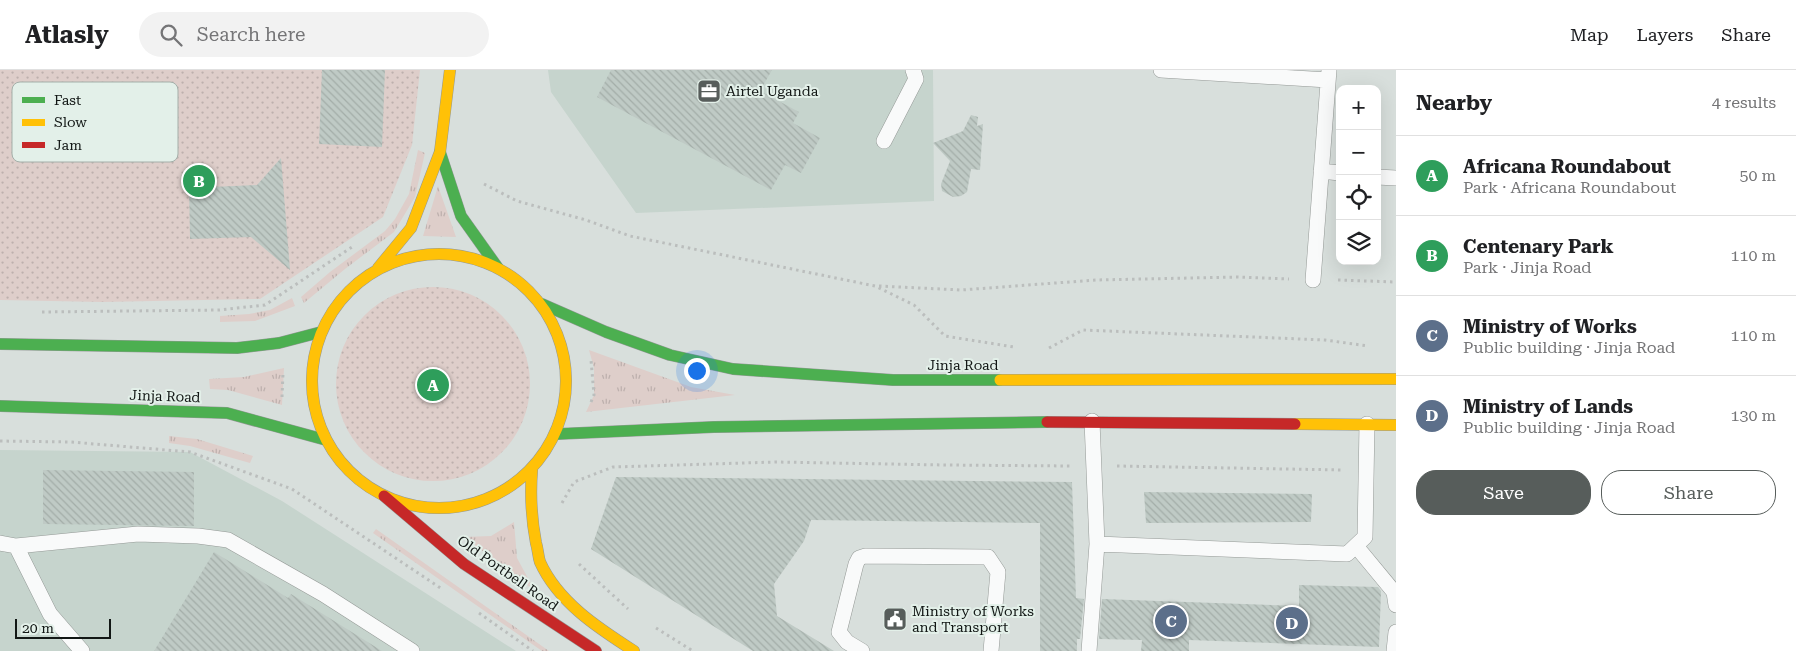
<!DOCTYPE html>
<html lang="en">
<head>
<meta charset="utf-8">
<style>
  :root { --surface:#fff; --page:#f2f2f2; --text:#202124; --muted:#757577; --line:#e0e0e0; --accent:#575d5b }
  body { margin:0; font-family:"Roboto Serif",serif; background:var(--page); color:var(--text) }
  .controls { position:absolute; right:15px; top:15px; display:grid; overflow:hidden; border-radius:10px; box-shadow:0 5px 20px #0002 }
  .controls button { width:45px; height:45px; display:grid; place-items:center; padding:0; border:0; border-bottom:1px solid var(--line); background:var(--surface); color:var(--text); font:25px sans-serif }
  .scale { position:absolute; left:15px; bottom:12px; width:96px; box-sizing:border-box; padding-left:5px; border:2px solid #121715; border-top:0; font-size:14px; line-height:18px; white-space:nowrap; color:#121715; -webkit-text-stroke:4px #e3f0e9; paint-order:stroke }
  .you { position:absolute; left:696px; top:300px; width:18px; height:18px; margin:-12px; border:4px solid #fff; border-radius:50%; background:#1a73e8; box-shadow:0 0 0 8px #1a73e833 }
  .badge { display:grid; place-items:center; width:32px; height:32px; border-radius:50%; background:var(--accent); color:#fff; font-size:16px; font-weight:700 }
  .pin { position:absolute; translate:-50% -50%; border:2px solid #fff; box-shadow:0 1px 5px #0006 }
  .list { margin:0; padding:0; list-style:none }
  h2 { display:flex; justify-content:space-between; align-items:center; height:65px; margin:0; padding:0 20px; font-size:21px }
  h2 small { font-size:16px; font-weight:400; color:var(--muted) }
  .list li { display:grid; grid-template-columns:32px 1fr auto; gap:15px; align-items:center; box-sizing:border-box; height:80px; padding:0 20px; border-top:1px solid var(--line) }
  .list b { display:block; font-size:19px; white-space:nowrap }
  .list p { margin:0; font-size:16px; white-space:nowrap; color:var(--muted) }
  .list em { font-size:16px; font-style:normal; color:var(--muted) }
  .actions { display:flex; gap:10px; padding:15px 20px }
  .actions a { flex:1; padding:11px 0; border:1px solid var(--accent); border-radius:20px; text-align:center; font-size:18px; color:var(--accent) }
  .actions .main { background:var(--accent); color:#fff }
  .icon { flex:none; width:28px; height:28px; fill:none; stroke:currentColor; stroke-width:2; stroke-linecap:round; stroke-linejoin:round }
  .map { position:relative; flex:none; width:1396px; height:581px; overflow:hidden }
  header { display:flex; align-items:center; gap:30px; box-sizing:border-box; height:70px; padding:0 25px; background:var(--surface); border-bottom:1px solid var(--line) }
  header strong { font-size:24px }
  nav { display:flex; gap:28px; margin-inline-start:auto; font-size:18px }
  .search { width:350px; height:45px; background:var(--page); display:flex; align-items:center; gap:12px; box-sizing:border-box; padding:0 18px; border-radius:28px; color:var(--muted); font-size:19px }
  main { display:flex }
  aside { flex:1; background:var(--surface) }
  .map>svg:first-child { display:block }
  .built { fill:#c6d4cd }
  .grass { fill:url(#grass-tufts) }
  .park { fill:url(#park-dots) }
  .building { fill:url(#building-back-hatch) }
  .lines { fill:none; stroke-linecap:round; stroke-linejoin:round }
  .lane-casing { stroke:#949996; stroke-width:16 }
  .fast-casing { stroke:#949996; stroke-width:12 }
  .slow-casing { stroke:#949996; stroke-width:12 }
  .jam-casing { stroke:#949996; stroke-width:12 }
  .path { stroke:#bbbebd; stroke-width:3; stroke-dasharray:2.5 4; stroke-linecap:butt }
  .lane { stroke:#f9fafa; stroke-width:15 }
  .fast { stroke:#4caf50; stroke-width:11 }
  .slow { stroke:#ffc107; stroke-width:11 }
  .jam { stroke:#c62828; stroke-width:11 }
  .labels { text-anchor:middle; stroke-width:4; stroke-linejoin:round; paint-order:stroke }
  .poi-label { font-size:14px; fill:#121715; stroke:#e3f0e9; text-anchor:start }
  .street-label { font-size:14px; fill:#121715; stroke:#e3f0e9 }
  .key { fill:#e3f0e9; stroke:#a4afa9; stroke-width:1 }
  .key-label { font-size:14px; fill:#121715 }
</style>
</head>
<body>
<header>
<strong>Atlasly</strong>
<div class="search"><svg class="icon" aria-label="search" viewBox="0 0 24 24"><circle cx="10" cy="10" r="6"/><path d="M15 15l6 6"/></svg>Search here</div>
<nav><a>Map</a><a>Layers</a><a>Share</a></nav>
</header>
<main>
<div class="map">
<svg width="1396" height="581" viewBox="0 0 1396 581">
  <defs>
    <pattern id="grass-tufts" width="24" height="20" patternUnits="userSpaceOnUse" patternTransform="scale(1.25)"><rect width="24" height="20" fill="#dececa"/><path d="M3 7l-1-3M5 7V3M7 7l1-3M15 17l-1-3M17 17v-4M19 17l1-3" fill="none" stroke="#bdb0ad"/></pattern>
    <pattern id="park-dots" width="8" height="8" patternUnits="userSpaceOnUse" patternTransform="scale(1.25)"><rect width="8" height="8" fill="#dececa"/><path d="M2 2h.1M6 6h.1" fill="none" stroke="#bdb0ad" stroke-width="1.8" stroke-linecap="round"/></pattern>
    <pattern id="building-back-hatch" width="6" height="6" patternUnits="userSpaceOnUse" patternTransform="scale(1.25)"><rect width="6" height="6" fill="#bfcac5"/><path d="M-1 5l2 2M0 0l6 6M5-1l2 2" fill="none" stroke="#a3ada8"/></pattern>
  </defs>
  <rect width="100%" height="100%" fill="#d8dfdc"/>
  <path class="built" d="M 548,0 L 933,0 L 934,131 L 636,143 L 551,22 Z
    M 0,380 L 190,382 L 282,431 L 516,581 L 0,581 Z"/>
  <path class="grass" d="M 418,80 L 425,83 L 415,127 L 394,162 L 345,199 L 304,233 L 301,227 L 330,202 L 385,161 L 395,149 L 409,124 Z
    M 438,116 L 456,167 L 423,166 Z
    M 292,228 L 295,236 L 255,251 L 220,252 L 220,246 L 249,244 L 270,240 Z
    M 589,280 L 691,317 L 735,325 L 586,342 L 594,325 L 594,298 Z
    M 284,298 L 282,335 L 228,320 L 210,319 L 209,309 L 244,307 Z
    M 169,366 L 197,369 L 253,386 L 250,393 L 190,376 L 169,373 Z
    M 514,452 L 517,488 L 535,521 L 464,467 L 491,466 Z
    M 376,459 L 549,581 L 542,581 L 373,463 Z"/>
  <path class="park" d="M 0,0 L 420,0 L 412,75 L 383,147 L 260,229 L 102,232 L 0,230 Z
    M336 314a97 97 0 1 1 194 0a97 97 0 1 1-194 0Z"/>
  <path class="building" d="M 322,0 L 385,0 L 382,77 L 319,74 Z
    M 611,0 L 772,0 L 760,21 L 799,42 L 793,53 L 820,68 L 801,103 L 785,95 L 771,120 L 597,27 Z
    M 971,45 L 978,47 L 977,56 L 983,54 L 980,100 L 971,99 L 967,122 L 961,126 L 953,127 L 942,121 L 941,114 L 950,91 L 933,73 L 963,61 Z
    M 281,88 L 290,200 L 251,167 L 190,169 L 189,118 L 257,115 Z
    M 43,400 L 194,402 L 194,456 L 43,454 Z
    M 616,407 L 1072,412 L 1076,528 L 1084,529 L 1080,569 L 1077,569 L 1077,581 L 1040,581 L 1040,453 L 811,450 L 804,471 L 774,514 L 777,546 L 834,581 L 753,581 L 591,479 Z
    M 1144,422 L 1312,424 L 1311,452 L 1146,453 Z
    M 214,482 L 288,528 L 291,524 L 382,581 L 154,581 Z
    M 1299,515 L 1378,517 L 1381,521 L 1379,577 L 1189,570 L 1189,581 L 1141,581 L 1142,570 L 1099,569 L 1102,529 L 1299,536 Z"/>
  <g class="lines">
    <g class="lane-casing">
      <path id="lane" d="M 1161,0 L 1328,10
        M 884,71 L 916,9 L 913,0
        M 1321,101 L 1340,103
        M 1377,107 L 1396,108
        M 1313,210 L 1329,0
        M 0,473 L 16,476 L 138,464 L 198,466 L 228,470 L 323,524 L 412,581
        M 1097,474 L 1347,484 L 1365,467 L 1367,354
        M 16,476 L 50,544 L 82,581
        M 1356,476 L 1394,522 L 1396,535
        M 862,581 L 847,572 L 839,562 L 856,494 L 859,488 L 865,486 L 988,487 L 998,502 L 991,581
        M 1089,581 L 1097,474 L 1092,351
        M 1394,581 L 1396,562"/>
    </g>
    <g class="fast-casing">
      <path id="fast" d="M 440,82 L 461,146 L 498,198
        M 542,234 L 606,262 L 670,285 L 733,299 L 893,310 L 1000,310
        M 0,274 L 237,278 L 279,273 L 321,262
        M 0,336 L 227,343 L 326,370
        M 557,364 L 714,357 L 1047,352"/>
    </g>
    <g class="slow-casing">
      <path id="slow" d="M312 311a127 127 0 1 1 254 0a127 127 0 1 1-254 0Z
        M 378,198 L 411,158 L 440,82 L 450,0
        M 1000,310 L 1396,309
        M 1295,354 L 1396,355
        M 532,400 C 530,426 531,447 536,473 C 538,479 538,486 540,492 C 558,532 598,558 634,581"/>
    </g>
    <g class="jam-casing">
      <path id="jam" d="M 1047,352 L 1295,354
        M 384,426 L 464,494 L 596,581"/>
    </g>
    <path class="path" d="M 484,114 L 517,131 L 586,150 L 630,166 L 875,216 L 914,235 L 945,266 L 1014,277
      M 1338,210 L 1396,212
      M 879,216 L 961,220 L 1096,210 L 1238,207 L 1289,209
      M 42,242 L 219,240 L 265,235 L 355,175
      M 1049,278 L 1083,260 L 1325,270 L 1368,276
      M 282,327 L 283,303
      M 591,332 L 594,325 L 591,290
      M 0,371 L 71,372 L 190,382 L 292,419 L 442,519
      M 1117,396 L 1343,400
      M 562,433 L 574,412 L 613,397 L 776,392 L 944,395 L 1070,396
      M 579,494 L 628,539
      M 479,543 L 533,581
      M 656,558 L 693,581"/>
    <use href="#lane" class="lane"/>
    <use href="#fast" class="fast"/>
    <use href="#slow" class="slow"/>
    <use href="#jam" class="jam"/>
  </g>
  <defs>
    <g id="office-square" transform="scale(1.25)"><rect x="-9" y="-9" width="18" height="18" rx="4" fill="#575d5b" stroke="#e3f0e9"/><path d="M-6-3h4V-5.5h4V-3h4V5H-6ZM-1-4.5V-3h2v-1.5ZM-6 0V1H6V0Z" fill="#fff"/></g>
    <g id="civic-square" transform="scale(1.25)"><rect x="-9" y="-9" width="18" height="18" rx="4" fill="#575d5b" stroke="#e3f0e9"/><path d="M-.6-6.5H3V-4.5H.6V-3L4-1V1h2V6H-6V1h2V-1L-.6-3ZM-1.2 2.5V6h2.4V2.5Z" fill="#fff"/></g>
  </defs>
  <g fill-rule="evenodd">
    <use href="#office-square" x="709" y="21"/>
    <use href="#civic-square" x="895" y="549"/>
  </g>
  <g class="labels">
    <g class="poi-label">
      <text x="726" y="26">Airtel Uganda</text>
      <text x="912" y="546">Ministry of Works<tspan x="912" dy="16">and Transport</tspan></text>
    </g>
    <g class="street-label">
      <text x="963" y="300">Jinja Road</text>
      <text transform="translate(165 326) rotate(2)" y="5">Jinja Road</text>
      <text transform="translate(508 503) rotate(35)" y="5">Old Portbell Road</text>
    </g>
  </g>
  <rect x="12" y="12" width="166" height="80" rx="8" class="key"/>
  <rect x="22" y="27" width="23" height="6" fill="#4caf50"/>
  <rect x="22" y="49" width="23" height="7" fill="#ffc107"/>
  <rect x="22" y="72" width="23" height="6" fill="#c62828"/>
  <g class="key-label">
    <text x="54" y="35">Fast</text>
    <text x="54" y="57">Slow</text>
    <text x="54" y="80">Jam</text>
  </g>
</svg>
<div class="controls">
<button>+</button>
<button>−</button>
<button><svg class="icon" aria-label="locate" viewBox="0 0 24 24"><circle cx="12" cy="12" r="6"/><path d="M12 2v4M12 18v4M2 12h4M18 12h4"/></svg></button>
<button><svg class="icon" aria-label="layers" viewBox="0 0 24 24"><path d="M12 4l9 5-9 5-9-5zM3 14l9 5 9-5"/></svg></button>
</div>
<div class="scale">20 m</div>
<div class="you"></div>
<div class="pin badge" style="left:433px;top:315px;background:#2e9e5b">A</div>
<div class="pin badge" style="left:199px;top:111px;background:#2e9e5b">B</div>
<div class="pin badge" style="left:1171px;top:551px;background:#5c6f8a">C</div>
<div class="pin badge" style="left:1292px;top:553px;background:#5c6f8a">D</div>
</div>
<aside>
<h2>Nearby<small>4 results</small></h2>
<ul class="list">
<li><span class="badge" style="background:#2e9e5b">A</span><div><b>Africana Roundabout</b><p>Park · Africana Roundabout</p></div><em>50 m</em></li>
<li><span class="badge" style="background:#2e9e5b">B</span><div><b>Centenary Park</b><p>Park · Jinja Road</p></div><em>110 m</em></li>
<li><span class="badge" style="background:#5c6f8a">C</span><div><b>Ministry of Works</b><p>Public building · Jinja Road</p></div><em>110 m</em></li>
<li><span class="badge" style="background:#5c6f8a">D</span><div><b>Ministry of Lands</b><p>Public building · Jinja Road</p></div><em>130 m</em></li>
</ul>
<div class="actions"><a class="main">Save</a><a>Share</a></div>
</aside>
</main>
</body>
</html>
